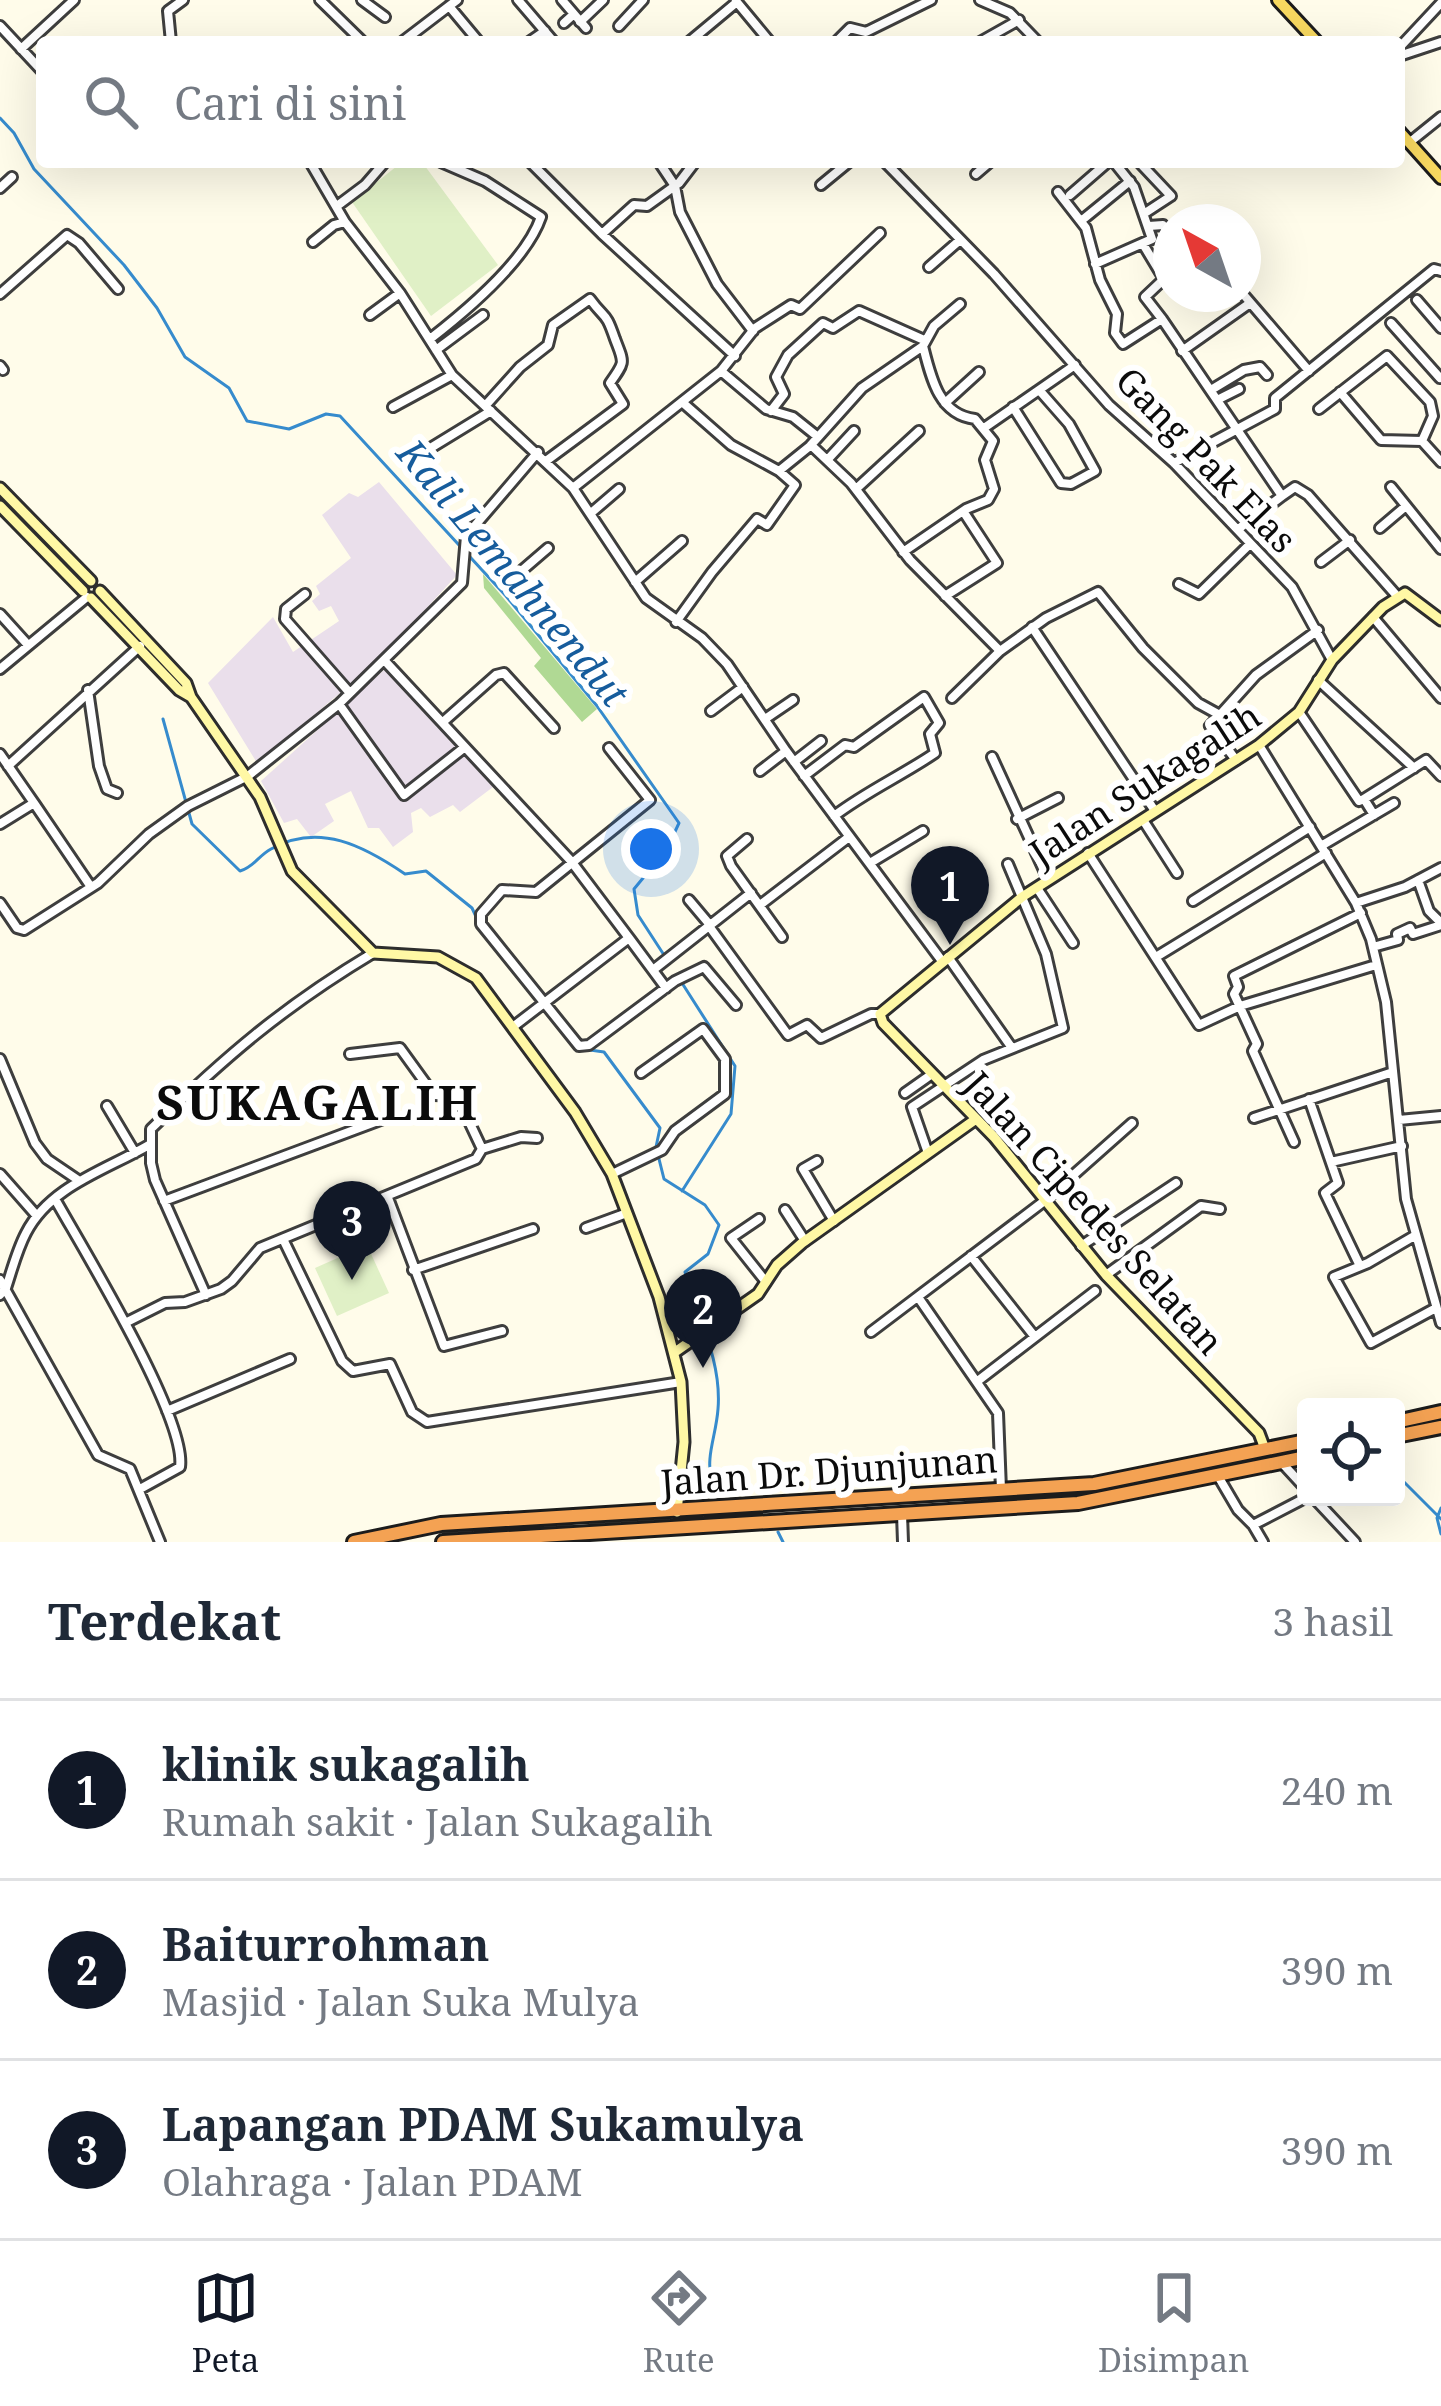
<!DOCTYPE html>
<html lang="id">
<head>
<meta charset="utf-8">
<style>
  :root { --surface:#fff; --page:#f2f2f3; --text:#1f2937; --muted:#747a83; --line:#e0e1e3; --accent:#111827 }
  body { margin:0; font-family:"Noto Serif",serif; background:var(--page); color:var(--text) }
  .controls { position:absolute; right:36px; bottom:36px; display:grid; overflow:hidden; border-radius:12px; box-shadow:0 12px 48px #0002 }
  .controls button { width:108px; height:108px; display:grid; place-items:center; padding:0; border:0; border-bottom:3px solid var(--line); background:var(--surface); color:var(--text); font:60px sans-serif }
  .compass { position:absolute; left:1153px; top:204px; width:108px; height:108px; border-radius:50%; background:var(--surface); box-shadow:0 12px 48px #0002; rotate:320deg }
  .you { position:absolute; left:651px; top:849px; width:42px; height:42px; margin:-30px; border:9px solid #fff; border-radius:50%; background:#1a73e8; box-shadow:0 0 0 18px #1a73e833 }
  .badge { display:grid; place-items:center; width:78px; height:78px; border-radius:50%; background:var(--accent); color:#fff; font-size:39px; font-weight:700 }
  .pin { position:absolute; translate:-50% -99px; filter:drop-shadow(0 3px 6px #0008) }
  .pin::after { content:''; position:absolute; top:63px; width:42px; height:36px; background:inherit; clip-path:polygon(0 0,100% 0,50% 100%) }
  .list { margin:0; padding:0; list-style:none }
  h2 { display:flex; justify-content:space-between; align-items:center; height:156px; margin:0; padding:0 48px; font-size:51px }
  h2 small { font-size:39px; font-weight:400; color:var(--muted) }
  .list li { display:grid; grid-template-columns:78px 1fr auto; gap:36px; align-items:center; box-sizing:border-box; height:180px; padding:0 48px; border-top:3px solid var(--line) }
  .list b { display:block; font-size:45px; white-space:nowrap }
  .list p { margin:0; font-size:39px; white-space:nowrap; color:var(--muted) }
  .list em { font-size:39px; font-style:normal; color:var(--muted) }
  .icon { flex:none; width:66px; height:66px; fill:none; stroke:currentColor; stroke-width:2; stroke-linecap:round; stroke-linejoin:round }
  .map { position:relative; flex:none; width:1441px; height:1542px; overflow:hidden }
  .search { position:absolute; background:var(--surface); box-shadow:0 12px 48px #0002; left:36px; right:36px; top:36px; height:132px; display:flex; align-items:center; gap:30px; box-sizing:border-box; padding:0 42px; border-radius:12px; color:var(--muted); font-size:45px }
  .sheet { height:696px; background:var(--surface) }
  nav { display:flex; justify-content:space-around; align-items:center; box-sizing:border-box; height:168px; border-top:3px solid var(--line); background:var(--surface); font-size:33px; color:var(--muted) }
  nav a { display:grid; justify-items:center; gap:6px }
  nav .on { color:var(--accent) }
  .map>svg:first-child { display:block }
  .industrial { fill:#eadfeb }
  .forest { fill:#b0d994 }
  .pitch { fill:#e0f0c6 }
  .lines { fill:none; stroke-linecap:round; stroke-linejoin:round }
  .stream { stroke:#368bcd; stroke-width:3 }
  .street-casing { stroke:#3e3e3e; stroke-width:14 }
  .secondary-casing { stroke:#2d2d2d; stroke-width:15 }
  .primary-casing { stroke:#1c1c1c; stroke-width:16 }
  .highway-casing { stroke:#1c1c1c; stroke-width:18 }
  .street { stroke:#fff; stroke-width:8 }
  .secondary { stroke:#fff8a5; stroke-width:9 }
  .primary { stroke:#f8d960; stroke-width:10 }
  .highway { stroke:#f4a253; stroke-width:12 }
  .labels { text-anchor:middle; stroke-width:12; stroke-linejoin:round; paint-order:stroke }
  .street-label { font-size:36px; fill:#0b0b0b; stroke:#fff }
  .water-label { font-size:39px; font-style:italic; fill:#165c9c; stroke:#fff }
  .district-label { font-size:48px; font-weight:bold; letter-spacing:3px; fill:#0b0b0b; stroke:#fff }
</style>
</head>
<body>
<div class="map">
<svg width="1441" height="1542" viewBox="0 0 1441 1542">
  <rect width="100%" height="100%" fill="#fffcea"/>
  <path class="industrial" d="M 379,482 L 457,575 L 378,661 L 257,763 L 208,683 L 273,617 L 293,652 L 339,621 L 331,606 L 319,611 L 312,601 L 320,594 L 316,586 L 351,558 L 322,515 L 349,493 L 358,497 Z
    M 384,670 L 493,787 L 460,812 L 453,805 L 430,817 L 421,808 L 411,813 L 413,832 L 393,847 L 379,828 L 368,828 L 351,791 L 325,804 L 334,821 L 311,837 L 297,819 L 284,823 L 261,781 Z"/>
  <path class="forest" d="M 483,574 L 597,709 L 582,722 L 534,666 L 541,658 L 484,588 Z"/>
  <path class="pitch" d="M 402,162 L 422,162 L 498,265 L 431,316 L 352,202 Z
    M 367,1245 L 389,1293 L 337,1316 L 315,1268 Z"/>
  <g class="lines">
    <path class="stream" d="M 0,118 L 14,133 L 34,169 L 124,265 L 157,308 L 185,357 L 229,388 L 247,421 L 289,429 L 326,414 L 340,416 L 506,596 L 597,706 L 679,823 L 667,849 L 634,889 L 638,915 L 664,955
      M 163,719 L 192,824 L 240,871 C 254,867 258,856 271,849 C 319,822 364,846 405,874 L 426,871 L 472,908 L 479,923
      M 682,983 L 735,1066 L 731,1114 L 682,1191
      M 583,1049 L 604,1052 L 660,1128 L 656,1147 L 664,1179 L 705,1205 L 719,1225 L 708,1254 L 685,1272 C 698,1317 722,1362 718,1409 C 716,1437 705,1456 712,1483
      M 1396,1474 L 1441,1519
      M 1441,1508 L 1437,1518 L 1441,1534
      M 778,1532 L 783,1542"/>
    <g class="street-casing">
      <path id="street" d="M 320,0 L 363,42
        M 362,0 L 385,17
        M 518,0 L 554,42
        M 562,0 L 586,28
        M 980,0 L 1010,13 L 1038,42
        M 736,1 L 770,42
        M 449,6 L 479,42
        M 580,22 L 603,0
        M 564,23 L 574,14
        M 0,26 L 42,71
        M 619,26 L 643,0
        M 171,42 L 168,11 L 183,0
        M 402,42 L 457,0
        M 529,42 L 545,31
        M 689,42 L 737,2
        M 836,42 L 850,28 L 866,32 L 931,0
        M 980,42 L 1019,20
        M 1399,48 L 1441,3
        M 21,49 L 74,0
        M 1399,56 L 1441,42
        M 1410,142 L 1441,117
        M 310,162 L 345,222 L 400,293 L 452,375 L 573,488 L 646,598 L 702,638 L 727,664 L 786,751 L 942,961
        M 530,162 L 602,234
        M 659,162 L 675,186 L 680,212 L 717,284 L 753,331
        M 695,162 L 679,183 L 647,206 L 634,205 L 602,234 L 735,356
        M 885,162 L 994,274 L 1109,405 L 1174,463 L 1292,587 L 1332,660
        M 1139,162 L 1171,196 L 1145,213
        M 976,174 L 990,162
        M 821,185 L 849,162
        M 0,188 L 12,177
        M 1058,192 L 1086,228 L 1100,280 L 1117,314 L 1115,333 L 1123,344 L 1162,319 L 1282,496 L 1241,527
        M 1070,195 L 1108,162
        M 337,206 L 365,185 L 385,162
        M 1081,221 L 1130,181
        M 1149,226 L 1163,225 L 1171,238
        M 313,242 L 334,225 L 345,222
        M 1143,244 L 1164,279 L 1145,297 L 1162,319
        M 1095,264 L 1152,239 L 1134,187 L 1114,162
        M 929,267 L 960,240
        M 0,294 L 67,235 L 79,243 L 118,289
        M 1243,294 L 1309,371
        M 1417,300 L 1441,328
        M 370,315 L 400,293
        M 1391,323 L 1440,378
        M 430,339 C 466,311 526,261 541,217 L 485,181 L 441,162
        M 436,350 L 483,315
        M 1182,351 L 1250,303
        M 0,366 L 3,370
        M 721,371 L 766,409 L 793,417 L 818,437
        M 1211,390 L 1244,370 L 1260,367 L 1267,375
        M 1340,392 L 1381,440 L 1422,441 L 1441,462
        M 1217,400 L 1239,389
        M 682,402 L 731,445 L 779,471 L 810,446 L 862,388 L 923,346 L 934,326 L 960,304
        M 945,403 L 979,372
        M 485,406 L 520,367 L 548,345 L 553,325 L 590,299 C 606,321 605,310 615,339 C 624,363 626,361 610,383 L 623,404 L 546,461
        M 393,407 L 452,375
        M 1013,407 L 1061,483 L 1071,484 L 1095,471 L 1069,424 L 1040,391
        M 1319,409 L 1387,356 L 1430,402 L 1433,416 L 1422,441
        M 771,411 L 784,394 L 776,377 L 788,355 L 823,323 L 833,328 L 859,311 L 924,340
        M 984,428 L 1075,365
        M 811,445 L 851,483 L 910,560 L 1000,651 L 1046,618 L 1098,592 L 1143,648 L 1198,703 L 1218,714
        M 424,452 L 491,411
        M 829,458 L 854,431
        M 1174,463 L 1275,409 L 1275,398 L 1434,269 L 1441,271
        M 1391,487 L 1441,549
        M 573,488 L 721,371 L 755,328 L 791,305 L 800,309 L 880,233
        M 856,489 L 919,431
        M 1282,496 L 1295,487 L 1308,495 L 1397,596
        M 591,513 L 619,489
        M 473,527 L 512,579 L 548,548
        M 1380,528 L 1406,506
        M 903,552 L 966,509 L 988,500 L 994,489 L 985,460 L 993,441 L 975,419 C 939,415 931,378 923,346
        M 1321,562 L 1350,540
        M 635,582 L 682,541
        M 1179,584 L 1199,594 L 1250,544
        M 305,594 L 286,609 L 285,619 L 349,692
        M 945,596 L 997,563 L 963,511
        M 0,614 L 28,645
        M 1373,617 L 1441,698
        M 676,622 L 712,572 L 757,519 L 767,525 L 795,485 L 779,471
        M 1032,627 L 1155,811
        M 384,660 L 571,861 L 629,938 L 514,1026
        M 0,669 L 87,597
        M 1318,680 L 1414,768
        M 88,690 L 99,766 L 107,789 L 117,793
        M 952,698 L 1000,651
        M 339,704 L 404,795 L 465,747
        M 711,711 L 743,687
        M 1299,712 L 1359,801 L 1364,799 L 1374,815
        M 765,719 L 793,700
        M 443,722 L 496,675 L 504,673 L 554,728
        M 1259,745 L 1356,903 L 1371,939 L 1386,1002 L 1406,1199 L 1441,1323
        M 609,748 L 650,800 L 536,892 L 502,890 L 481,914 L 481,924 L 579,1046 L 589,1045 L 675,981 L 704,967 L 736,1005
        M 0,754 L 34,803 L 0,824
        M 992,757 L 1048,879
        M 1236,760 L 1210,726 L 1256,675 L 1318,630
        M 794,762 L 821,741
        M 8,766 L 140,646
        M 760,771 L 786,751
        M 804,776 L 845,745 L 854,747 L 924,697 L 939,723 L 930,734 L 935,753 C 901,776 867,791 834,816
        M 1364,799 L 1426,760 L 1441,776
        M 34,803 L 91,887
        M 1017,819 L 1058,798
        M 1143,820 L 1177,873
        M 747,839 L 727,856 L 731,866 L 782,937
        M 1321,846 L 1394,803
        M 1088,853 L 1199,1025 L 1240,1006 L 1376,965
        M 870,863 L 923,831
        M 1418,880 L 1429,911 L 1441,923
        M 1037,888 L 1073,943
        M 689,900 L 710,925
        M 1193,901 L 1310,827
        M 0,903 L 17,928 L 24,930 L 98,883 L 149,834 L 188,806 L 248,776 L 339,704 L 462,583 L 466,536 L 538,452
        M 1356,903 L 1405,887 L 1441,868
        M 760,905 L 849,837
        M 709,926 L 788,1035 L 807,1025 L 821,1038 L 871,1014 L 880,1014
        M 629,938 L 666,988
        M 1373,947 L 1398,940 L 1397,934 L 1410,928 L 1413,934 L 1441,925
        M 948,957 L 1012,1048
        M 1156,957 L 1326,853
        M 653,970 L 751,893
        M 350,1054 L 400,1048 L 434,1095 L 457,1096 L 482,1149
        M 0,1059 L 35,1143 L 47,1159 L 78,1180
        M 905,1093 L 932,1074
        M 1309,1099 L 1338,1183 L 1325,1193 L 1360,1266
        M 107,1106 L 135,1153
        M 1254,1118 L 1390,1073
        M 1399,1120 L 1441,1116
        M 1294,1142 L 1253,1051 L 1257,1044 L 1234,994 L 1238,987 L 1234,976 L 1361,913
        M 482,1149 L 521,1137 L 537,1138
        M 928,1153 L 912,1107 L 983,1060 L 1063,1028 L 1046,954 L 1008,864
        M 817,1161 L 803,1169 L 834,1221
        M 1331,1162 L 1402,1146
        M 0,1174 L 37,1216
        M 612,1174 L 662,1150 L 675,1131 L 725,1094 L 725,1059 L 703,1029 L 641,1073
        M 388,1198 L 444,1346 L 502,1331
        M 55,1199 C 83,1249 187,1418 180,1467 L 140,1489
        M 164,1201 L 386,1118
        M 785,1210 L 805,1241
        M 759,1219 L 731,1238 L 766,1282
        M 586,1228 L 627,1213
        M 1416,1235 L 1368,1263 L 1334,1277 L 1371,1343 L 1436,1308
        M 283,1239 L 342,1361 L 353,1371 L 390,1364 L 412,1412 L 427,1422 L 681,1382
        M 1081,1246 L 1176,1183
        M 971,1256 L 1035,1337
        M 413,1270 L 533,1229
        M 1106,1275 L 1201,1206 L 1220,1209
        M 0,1280 L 98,1455 L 130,1469 L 160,1542
        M 0,1295 L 6,1288 C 12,1270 17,1250 26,1233 C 50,1186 106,1170 149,1145
        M 206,1295 L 155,1180 L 151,1163 L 151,1129 C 226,1056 283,1007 373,953
        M 918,1297 L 998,1413 L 1001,1490
        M 125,1323 L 165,1303 L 185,1302 L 221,1289 L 232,1281 L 260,1248 L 476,1159 L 482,1149
        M 871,1332 L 1043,1202 L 1132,1123
        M 979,1380 L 1095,1291
        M 167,1411 L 290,1359
        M 1283,1464 L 1306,1489
        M 1218,1476 L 1238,1510 L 1253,1525
        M 1313,1497 L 1355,1542
        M 902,1514 L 903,1542
        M 1263,1542 L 1253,1525 L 1307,1497"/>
    </g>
    <g class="secondary-casing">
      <path id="secondary" d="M 0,488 L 91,581
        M 0,506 L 83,591
        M 100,591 L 186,683 L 191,697 L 260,797 L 292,871 L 373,953 L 438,957 L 476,978 L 575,1112 L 612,1174 L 659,1297 L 681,1382 L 684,1442 L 677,1512
        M 91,598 L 179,690 L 191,697
        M 675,1352 L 758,1294 L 777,1265 L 802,1243 L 976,1119
        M 1265,1449 L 1259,1433 L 1106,1275 L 994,1137 L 883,1023 L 880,1014 L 1022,897 L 1259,745 L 1299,712 L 1332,660 L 1383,607 L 1405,593 L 1441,620"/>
    </g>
    <g class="primary-casing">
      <path id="primary" d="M 1278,0 L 1317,42
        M 1399,131 L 1441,178"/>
    </g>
    <g class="highway-casing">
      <path id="highway" d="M 1396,1422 L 1441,1412
        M 1396,1436 L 1441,1427
        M 354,1542 L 441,1524 L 1094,1484 L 1306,1441
        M 443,1542 L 1078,1503 L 1306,1457"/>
    </g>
    <use href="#street" class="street"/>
    <use href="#secondary" class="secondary"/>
    <use href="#primary" class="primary"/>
    <use href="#highway" class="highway"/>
  </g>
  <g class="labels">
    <g class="street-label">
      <text transform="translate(1206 460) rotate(46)" y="13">Gang Pak Elas</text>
      <text transform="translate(1145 784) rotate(-33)" y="13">Jalan Sukagalih</text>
      <text transform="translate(1094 1213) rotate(48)" y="13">Jalan Cipedes Selatan</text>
      <text transform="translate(829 1471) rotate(-4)" y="13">Jalan Dr. Djunjunan</text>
    </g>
    <g class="water-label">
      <text transform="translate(513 573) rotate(50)" y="14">Kali Lemahnendut</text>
    </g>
    <g class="district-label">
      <text x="318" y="1120">SUKAGALIH</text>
    </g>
  </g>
</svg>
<div class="controls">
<button><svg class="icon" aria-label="locate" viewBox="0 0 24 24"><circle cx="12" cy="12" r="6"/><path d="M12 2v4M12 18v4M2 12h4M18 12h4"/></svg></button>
</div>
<svg class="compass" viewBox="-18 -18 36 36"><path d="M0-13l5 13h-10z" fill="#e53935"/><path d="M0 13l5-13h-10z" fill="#747a83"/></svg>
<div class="you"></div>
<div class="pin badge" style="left:950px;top:945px">1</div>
<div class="pin badge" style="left:703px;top:1368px">2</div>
<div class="pin badge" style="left:352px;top:1280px">3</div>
<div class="search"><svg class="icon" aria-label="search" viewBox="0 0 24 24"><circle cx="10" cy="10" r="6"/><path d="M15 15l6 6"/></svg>Cari di sini</div>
</div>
<section class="sheet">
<h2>Terdekat<small>3 hasil</small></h2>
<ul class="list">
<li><span class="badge">1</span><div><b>klinik sukagalih</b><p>Rumah sakit · Jalan Sukagalih</p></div><em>240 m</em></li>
<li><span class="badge">2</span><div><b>Baiturrohman</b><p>Masjid · Jalan Suka Mulya</p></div><em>390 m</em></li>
<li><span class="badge">3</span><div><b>Lapangan PDAM Sukamulya</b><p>Olahraga · Jalan PDAM</p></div><em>390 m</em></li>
</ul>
</section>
<nav>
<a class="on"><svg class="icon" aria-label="map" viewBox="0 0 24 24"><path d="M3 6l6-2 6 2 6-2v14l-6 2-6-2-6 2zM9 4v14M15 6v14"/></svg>Peta</a>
<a><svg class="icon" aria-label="directions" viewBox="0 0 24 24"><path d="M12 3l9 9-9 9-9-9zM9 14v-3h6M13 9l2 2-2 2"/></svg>Rute</a>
<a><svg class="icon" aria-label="saved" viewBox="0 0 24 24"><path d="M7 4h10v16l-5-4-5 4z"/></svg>Disimpan</a>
</nav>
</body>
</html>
